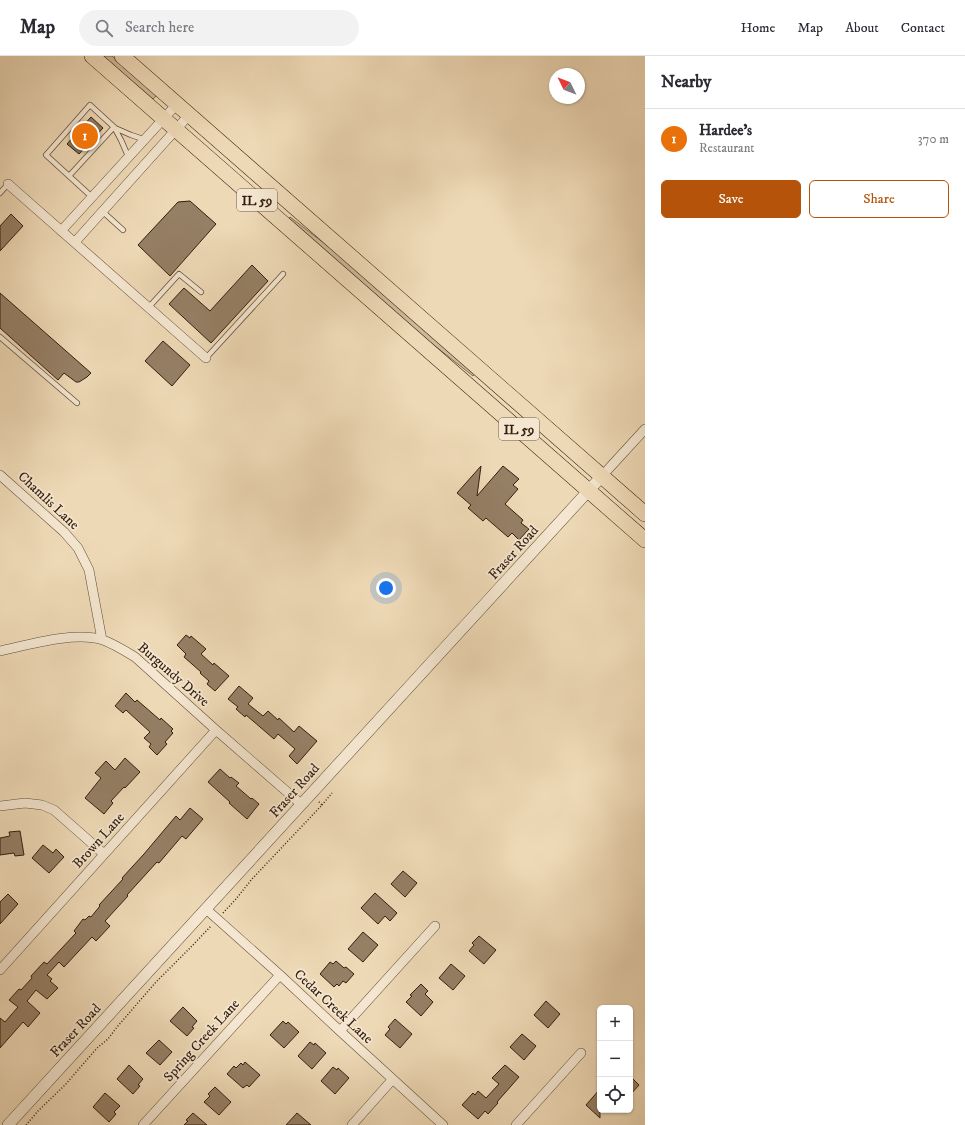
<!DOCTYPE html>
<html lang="en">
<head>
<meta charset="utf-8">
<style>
  :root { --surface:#fff; --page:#f2f2f3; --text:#2b2b33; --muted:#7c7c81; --line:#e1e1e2; --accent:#b45309 }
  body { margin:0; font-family:"IM FELL DW Pica",serif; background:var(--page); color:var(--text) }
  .controls { position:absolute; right:12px; bottom:12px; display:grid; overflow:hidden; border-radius:6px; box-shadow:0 1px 3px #0004 }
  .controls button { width:36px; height:36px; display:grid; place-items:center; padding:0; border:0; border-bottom:1px solid var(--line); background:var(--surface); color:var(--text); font:20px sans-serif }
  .compass { position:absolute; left:549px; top:12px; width:36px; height:36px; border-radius:50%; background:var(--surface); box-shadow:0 1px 3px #0004; rotate:313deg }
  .you { position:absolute; left:386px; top:532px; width:14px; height:14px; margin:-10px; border:3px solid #fff; border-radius:50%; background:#1a73e8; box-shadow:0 0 0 6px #1a73e833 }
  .badge { display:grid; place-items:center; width:26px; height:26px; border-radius:50%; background:var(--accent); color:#fff; font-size:13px; font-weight:700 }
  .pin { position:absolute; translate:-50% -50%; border:2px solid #fff; box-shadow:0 1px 4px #0006 }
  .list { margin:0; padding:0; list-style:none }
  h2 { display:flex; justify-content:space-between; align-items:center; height:52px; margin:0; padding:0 16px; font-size:17px }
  h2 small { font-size:13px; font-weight:400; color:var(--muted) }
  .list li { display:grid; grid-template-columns:26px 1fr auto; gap:12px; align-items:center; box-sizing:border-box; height:60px; padding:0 16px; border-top:1px solid var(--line) }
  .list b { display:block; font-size:15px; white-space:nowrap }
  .list p { margin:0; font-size:13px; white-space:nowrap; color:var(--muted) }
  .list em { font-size:13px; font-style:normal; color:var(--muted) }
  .actions { display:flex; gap:8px; padding:12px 16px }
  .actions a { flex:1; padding:9px 0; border:1px solid var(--accent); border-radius:6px; text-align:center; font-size:14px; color:var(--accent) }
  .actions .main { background:var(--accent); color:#fff }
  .icon { flex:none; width:22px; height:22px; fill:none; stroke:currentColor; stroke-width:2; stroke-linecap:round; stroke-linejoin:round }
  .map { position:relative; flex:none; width:645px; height:1069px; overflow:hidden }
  header { display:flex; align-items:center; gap:24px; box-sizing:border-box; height:56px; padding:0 20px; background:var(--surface); border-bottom:1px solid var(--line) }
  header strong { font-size:19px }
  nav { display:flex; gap:22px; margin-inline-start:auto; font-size:14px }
  .search { width:280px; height:36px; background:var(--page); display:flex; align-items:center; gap:10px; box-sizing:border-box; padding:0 14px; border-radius:22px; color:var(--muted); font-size:15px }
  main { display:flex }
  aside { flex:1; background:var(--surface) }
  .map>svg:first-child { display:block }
  .green { fill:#ceb999; stroke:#816c54 }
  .building { fill:#957f65; stroke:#341e0e }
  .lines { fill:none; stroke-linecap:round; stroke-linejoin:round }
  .service-casing { stroke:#624d38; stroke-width:6 }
  .minor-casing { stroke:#624d38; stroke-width:10 }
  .tertiary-casing { stroke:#624d38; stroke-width:12 }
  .primary-casing { stroke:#341e0e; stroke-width:16 }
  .path { stroke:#341e0e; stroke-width:1.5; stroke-dasharray:1 2; stroke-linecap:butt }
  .service { stroke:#f4e6d0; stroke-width:4.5 }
  .minor { stroke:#f4e6d0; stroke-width:9 }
  .tertiary { stroke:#f4e6d0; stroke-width:11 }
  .primary { stroke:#eed9b6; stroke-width:15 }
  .labels { text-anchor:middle; stroke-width:3.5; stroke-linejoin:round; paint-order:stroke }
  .shield { fill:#f4e6d0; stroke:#6e5a48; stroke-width:1 }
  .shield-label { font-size:13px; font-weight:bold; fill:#341e0e }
  .street-label { font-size:14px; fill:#341e0e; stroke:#f4e6d0 }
</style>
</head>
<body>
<header>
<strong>Map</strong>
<div class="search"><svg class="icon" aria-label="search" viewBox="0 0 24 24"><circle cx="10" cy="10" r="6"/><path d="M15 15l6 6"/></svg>Search here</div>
<nav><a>Home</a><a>Map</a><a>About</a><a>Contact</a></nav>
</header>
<main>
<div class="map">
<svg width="645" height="1069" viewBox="0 0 645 1069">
  <rect width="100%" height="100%" fill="#eed9b6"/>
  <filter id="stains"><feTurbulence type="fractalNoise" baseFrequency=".005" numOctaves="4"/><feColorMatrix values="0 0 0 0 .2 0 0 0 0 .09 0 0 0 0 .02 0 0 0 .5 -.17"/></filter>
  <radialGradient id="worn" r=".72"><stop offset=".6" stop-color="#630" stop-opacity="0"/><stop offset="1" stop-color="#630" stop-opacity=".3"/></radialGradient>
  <path class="green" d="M 103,0 L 112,0 L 157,39 L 153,43 Z
    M 290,161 L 333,194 L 475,318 L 473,320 L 430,286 L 289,162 Z"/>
  <path class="building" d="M 91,61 L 103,72 L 79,98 L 67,88 Z
    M 190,145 L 216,168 L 170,220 L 138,189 L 178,146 Z
    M 11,158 L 23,170 L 0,195 L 0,170 Z
    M 252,209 L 268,225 L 211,287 L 169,248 L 184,232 L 210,255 Z
    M 0,237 L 91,317 L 87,321 L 79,326 L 76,326 L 64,317 L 58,324 L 0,272 Z
    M 163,285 L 190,309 L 172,330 L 145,305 Z
    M 481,410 L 477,440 L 503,410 L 519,423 L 513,429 L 518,433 L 505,448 L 523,464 L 521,467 L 529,473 L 519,484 L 512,477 L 508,481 L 486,462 L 483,465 L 468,452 L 471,449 L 457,437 Z
    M 186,579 L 190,582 L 191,580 L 206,593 L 201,598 L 213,609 L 214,607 L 229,620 L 215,635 L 207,628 L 209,625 L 200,617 L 201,616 L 184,601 L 186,598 L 177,589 Z
    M 239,630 L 253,642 L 248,648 L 263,660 L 268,655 L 278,664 L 279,662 L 294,676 L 299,670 L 317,685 L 297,708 L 289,700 L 295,693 L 278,678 L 274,683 L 246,659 L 245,661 L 236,653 L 238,651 L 228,643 Z
    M 126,637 L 135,646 L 137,644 L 160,664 L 161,662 L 173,673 L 171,675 L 173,677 L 165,686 L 167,688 L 157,699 L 149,691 L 151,688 L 144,682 L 150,676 L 126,654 L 123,657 L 115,650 Z
    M 125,702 L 140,716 L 125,732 L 124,731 L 111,745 L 113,747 L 104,758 L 85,742 L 101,722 L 95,717 L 106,705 L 115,714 Z
    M 220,713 L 230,722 L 231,721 L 239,727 L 236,730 L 251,743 L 252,742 L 259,748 L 247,763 L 229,747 L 230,746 L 208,726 Z
    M 190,752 L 203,763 L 186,783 L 182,780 L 159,807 L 157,806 L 127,839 L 128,840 L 105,865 L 110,870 L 96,885 L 92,881 L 64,911 L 59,906 L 47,919 L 52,923 L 50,925 L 58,932 L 47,943 L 36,934 L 27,945 L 40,957 L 28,971 L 23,966 L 0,992 L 0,962 L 5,966 L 18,951 L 9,944 L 19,933 L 21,934 L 32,922 L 31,920 L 44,906 L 47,908 L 76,877 L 74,875 L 83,863 L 85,864 L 89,860 L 91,861 L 100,850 L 99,849 L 123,823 L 122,822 L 144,798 L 176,760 L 180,764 Z
    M 20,775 L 24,799 L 15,800 L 14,797 L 0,799 L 0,782 L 10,780 L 9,776 Z
    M 43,789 L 53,797 L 56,793 L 64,801 L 49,817 L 32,802 Z
    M 403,815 L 417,827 L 405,841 L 391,828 Z
    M 375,837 L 397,857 L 390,865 L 385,860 L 378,868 L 361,852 Z
    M 8,838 L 18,848 L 0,868 L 0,846 Z
    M 363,876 L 378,889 L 363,906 L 348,893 Z
    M 479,880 L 496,894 L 484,908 L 469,895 L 474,889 L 472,887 Z
    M 336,905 L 344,912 L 346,911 L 354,918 L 346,927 L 343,925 L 339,930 L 337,928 L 334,931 L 320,918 L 330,906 L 333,908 Z
    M 451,908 L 465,920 L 453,934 L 439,922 Z
    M 421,928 L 428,935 L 425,938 L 433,946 L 421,960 L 406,946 L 412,940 L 410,939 Z
    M 546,945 L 560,958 L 548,972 L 534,959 Z
    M 183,951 L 197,965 L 192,971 L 194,972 L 187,980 L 170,965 Z
    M 395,963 L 412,978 L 400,992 L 385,979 L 390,973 L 388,971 Z
    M 283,965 L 286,968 L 288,966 L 299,976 L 284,992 L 270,979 Z
    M 522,978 L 536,990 L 524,1004 L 510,991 Z
    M 159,984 L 172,996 L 160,1009 L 146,997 Z
    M 310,986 L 314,989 L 315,987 L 326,997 L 312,1013 L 298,1000 Z
    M 245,1006 L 260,1019 L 249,1031 L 247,1029 L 243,1032 L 227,1018 L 234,1010 L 236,1012 L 241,1007 L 243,1009 Z
    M 129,1009 L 143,1023 L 138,1029 L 140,1030 L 133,1038 L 117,1023 Z
    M 505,1009 L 519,1021 L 497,1046 L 498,1047 L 488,1058 L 485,1055 L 478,1063 L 462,1049 L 473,1037 L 475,1039 L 478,1035 L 486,1042 L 499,1028 L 492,1022 Z
    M 333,1011 L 337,1014 L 338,1012 L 349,1022 L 335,1038 L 321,1025 Z
    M 630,1020 L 639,1029 L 630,1039 Z
    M 215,1031 L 231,1046 L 219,1059 L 204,1046 L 210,1040 L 208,1038 Z
    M 600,1033 L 600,1062 L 586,1049 Z
    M 105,1037 L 120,1050 L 114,1056 L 116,1058 L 109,1066 L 93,1051 Z
    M 193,1057 L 207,1069 L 184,1069 L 188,1065 L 186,1064 Z
    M 297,1057 L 311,1069 L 286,1069 Z"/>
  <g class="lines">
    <g class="service-casing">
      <path id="service" d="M 114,71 L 121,84 L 128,100
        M 115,72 L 131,79 L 143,83
        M 69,120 L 114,71 L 90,49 L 46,99 L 92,141
        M 0,137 L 8,128
        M 102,155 L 123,174
        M 148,252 L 179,218 L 201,236
        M 0,281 L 77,347
        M 206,302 L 283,218"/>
    </g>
    <g class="minor-casing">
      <path id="minor" d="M 8,128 L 206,302
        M 61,175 L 177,48
        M 75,186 L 189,59
        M 0,419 L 64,476 L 78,492 L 89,514 L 102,584
        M 602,420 L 645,373
        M 0,595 C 28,589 75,575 103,584 C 114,588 125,595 135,601 L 216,674 L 301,748
        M 0,750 L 25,747 L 42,749 L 54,754 L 104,798
        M 206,853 L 280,919 L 340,975 L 443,1069
        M 0,914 L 216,674
        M 340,975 L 435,870
        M 143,1069 L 280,919
        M 352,1069 L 392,1024
        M 516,1069 L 581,997"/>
    </g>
    <g class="tertiary-casing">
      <path id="tertiary" d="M 8,1069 L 602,420"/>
    </g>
    <g class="primary-casing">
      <path id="primary" d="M 92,0 L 645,484
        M 122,0 L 645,458"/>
    </g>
    <path class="path" d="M 322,749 L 332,737
      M 223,857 L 236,843 L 252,823 L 322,749 L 318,745
      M 26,1069 L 38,1055 L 65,1029 L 97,992 L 108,983 L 117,971 L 156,926 L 191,891 L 211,870"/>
    <use href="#service" class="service"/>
    <use href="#minor" class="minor"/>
    <use href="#tertiary" class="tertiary"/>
    <use href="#primary" class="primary"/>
  </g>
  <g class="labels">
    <g class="shield">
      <rect x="237" y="133" width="40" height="22" rx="3"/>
      <rect x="499" y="362" width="40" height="22" rx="3"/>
    </g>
    <g class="shield-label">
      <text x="257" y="149">IL 59</text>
      <text x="519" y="378">IL 59</text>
    </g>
    <g class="street-label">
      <text transform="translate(49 444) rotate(43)" y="5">Chamlis Lane</text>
      <text transform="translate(513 496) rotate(-48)" y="5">Fraser Road</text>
      <text transform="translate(174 618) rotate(41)" y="5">Burgundy Drive</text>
      <text transform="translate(294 734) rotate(-48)" y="5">Fraser Road</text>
      <text transform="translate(98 784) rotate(-48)" y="5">Brown Lane</text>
      <text transform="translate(334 950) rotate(43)" y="5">Cedar Creek Lane</text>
      <text transform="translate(75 974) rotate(-47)" y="5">Fraser Road</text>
      <text transform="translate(201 984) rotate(-48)" y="5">Spring Creek Lane</text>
    </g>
  </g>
  <rect width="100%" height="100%" filter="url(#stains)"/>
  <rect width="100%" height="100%" fill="url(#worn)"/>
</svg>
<div class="controls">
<button>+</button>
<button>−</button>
<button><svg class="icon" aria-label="locate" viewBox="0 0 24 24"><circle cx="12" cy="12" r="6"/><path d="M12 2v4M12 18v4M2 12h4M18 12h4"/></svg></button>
</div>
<svg class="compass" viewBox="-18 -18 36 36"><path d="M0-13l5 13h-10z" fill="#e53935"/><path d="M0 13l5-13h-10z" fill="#7c7c81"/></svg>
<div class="you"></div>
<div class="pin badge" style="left:85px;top:80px;background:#e8710a">1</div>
</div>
<aside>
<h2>Nearby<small></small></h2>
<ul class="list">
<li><span class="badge" style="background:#e8710a">1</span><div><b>Hardee's</b><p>Restaurant</p></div><em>370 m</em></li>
</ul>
<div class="actions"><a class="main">Save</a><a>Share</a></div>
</aside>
</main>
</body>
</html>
